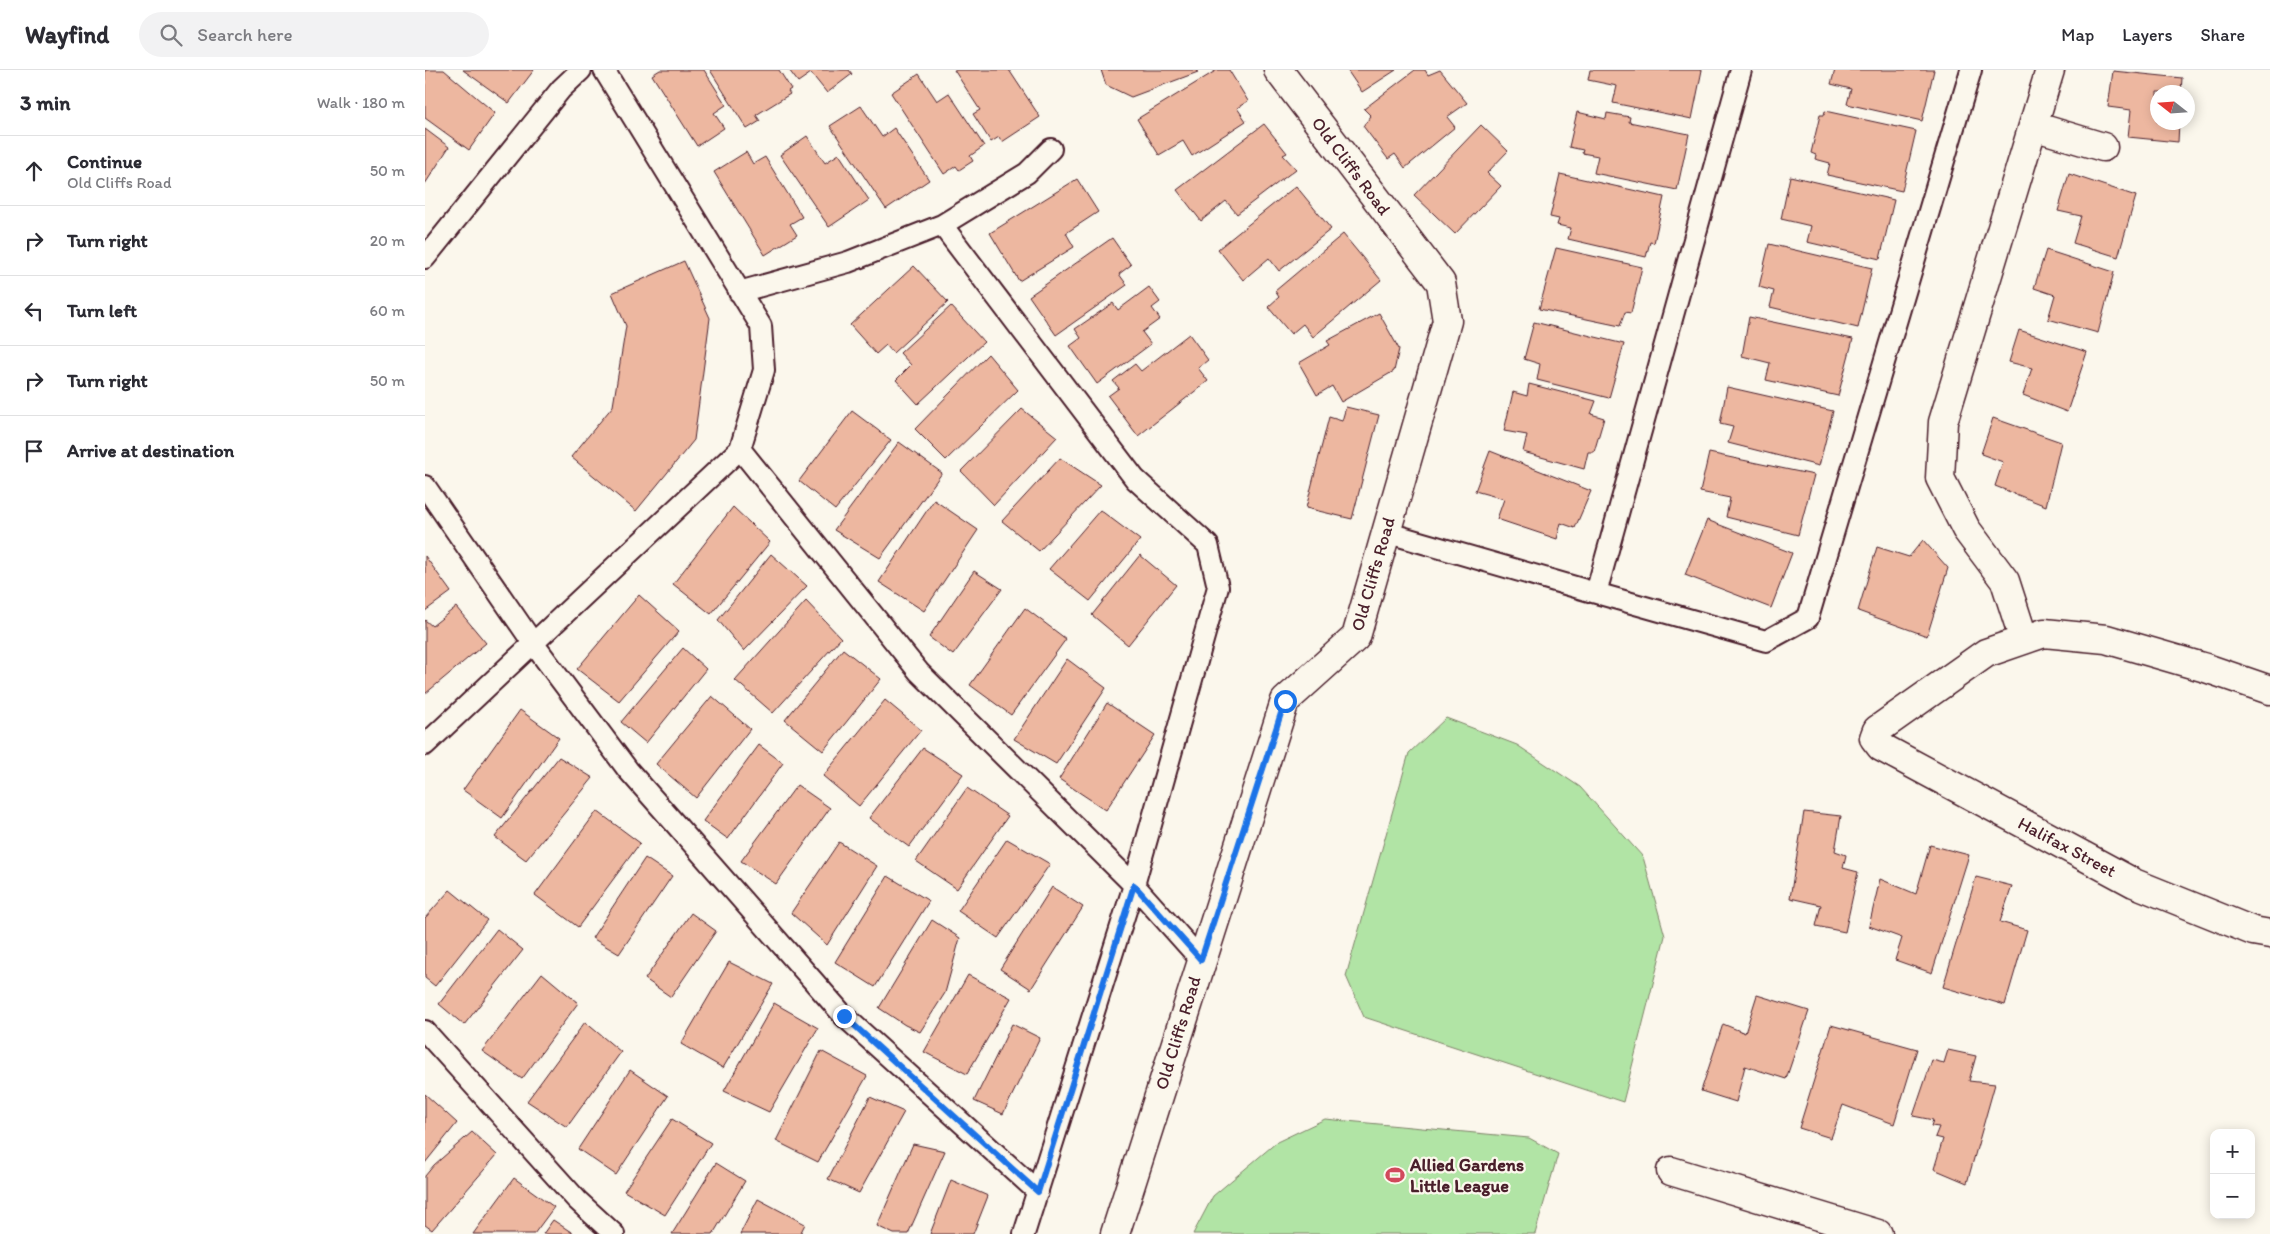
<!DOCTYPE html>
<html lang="en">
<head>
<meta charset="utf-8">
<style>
  :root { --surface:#fff; --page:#f2f2f3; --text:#2b2b33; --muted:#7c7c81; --line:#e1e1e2 }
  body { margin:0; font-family:Itim,sans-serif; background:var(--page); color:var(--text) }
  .controls { position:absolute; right:15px; bottom:15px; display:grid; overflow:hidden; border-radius:10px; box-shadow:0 2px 12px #0003 }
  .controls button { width:45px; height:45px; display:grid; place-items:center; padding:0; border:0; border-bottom:1px solid var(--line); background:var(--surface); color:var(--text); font:25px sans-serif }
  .compass { position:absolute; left:1725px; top:15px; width:45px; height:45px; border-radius:50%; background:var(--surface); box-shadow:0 2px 12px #0003; rotate:287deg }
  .stop { position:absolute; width:15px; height:15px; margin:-11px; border:4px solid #1a73e8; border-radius:50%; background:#fff }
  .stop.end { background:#1a73e8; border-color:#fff; box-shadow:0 1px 5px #0008 }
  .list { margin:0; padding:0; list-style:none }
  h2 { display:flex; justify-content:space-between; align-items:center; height:65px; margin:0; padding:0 20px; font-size:21px }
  h2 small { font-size:16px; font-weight:400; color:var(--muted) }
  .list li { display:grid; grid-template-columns:32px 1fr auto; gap:15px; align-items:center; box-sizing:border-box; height:70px; padding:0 20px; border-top:1px solid var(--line) }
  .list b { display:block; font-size:19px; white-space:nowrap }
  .list p { margin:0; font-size:16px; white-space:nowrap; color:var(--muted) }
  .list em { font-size:16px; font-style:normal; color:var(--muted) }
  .icon { flex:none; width:28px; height:28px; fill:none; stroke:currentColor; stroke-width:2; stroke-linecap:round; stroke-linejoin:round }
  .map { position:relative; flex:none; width:1845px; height:1164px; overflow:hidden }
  header { display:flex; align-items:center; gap:30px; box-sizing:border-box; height:70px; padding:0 25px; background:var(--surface); border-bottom:1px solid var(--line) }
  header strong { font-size:24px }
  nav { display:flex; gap:28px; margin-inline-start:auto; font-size:18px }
  .search { width:350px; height:45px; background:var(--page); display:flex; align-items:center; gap:12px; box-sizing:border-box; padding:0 18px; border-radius:28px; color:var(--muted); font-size:19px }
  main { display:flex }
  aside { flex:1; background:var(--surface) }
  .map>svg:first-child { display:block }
  .green { fill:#b1e4a5; stroke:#7e8268 }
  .building { fill:#edb7a0; stroke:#4a1f2b }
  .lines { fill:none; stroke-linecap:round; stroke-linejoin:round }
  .service-casing { stroke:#4a1f2b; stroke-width:24 }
  .minor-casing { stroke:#4a1f2b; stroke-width:31 }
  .service { stroke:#fbf7ec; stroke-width:20 }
  .minor { stroke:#fbf7ec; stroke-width:28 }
  .route { stroke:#1a73e8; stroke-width:6 }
  .labels { text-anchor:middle; stroke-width:4.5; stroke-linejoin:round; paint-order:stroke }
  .street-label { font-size:18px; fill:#4a1f2b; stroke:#fbf7ec }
  .poi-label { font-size:18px; font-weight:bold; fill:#4a1f2b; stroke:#fbf7ec; text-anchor:start }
</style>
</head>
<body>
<header>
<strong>Wayfind</strong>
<div class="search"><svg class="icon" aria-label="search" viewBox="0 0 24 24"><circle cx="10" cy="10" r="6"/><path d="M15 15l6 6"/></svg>Search here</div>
<nav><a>Map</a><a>Layers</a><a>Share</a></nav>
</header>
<main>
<aside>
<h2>3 min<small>Walk · 180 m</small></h2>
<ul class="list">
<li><svg class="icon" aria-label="ahead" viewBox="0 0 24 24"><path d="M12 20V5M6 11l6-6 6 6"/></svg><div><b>Continue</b><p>Old Cliffs Road</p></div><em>50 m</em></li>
<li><svg class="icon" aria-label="right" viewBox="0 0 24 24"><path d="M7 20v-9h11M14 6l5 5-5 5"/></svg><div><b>Turn right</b></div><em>20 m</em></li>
<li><svg class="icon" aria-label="left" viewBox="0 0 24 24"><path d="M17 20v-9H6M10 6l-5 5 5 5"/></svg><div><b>Turn left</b></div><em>60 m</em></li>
<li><svg class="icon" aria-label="right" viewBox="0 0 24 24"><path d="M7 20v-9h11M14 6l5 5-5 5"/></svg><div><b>Turn right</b></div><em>50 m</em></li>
<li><svg class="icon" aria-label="arrive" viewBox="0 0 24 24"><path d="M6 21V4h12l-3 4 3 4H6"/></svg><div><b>Arrive at destination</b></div></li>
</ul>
</aside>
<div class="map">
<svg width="1845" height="1164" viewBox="0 0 1845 1164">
  <rect width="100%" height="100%" fill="#fbf7ec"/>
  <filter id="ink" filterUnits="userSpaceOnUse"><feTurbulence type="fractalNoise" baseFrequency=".02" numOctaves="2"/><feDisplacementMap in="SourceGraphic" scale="10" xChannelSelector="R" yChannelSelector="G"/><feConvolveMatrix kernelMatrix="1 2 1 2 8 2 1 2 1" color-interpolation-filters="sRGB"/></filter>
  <g filter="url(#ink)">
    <path class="green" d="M 1021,648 L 1092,675 L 1155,717 L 1218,787 L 1240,866 L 1198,1032 L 939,947 L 921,906 L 984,683 Z
      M 900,1049 L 1104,1068 L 1133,1084 L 1110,1164 L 768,1164 L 788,1126 L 852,1072 Z"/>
    <path class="building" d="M 0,0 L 19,0 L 70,43 L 44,80 L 0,48 Z
      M 38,0 L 109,0 L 84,33 Z
      M 235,0 L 279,0 L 301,35 L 289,43 L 299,58 L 272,76 L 227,5 Z
      M 285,0 L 354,0 L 366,19 L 363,21 L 365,24 L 331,45 L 335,51 L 322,59 Z
      M 364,0 L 424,0 L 427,4 L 402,23 L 386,3 L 373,12 Z
      M 529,0 L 584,0 L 615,47 L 577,72 L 574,67 L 566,72 L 548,44 L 555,40 Z
      M 676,0 L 772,0 L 773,2 L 706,27 L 681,15 Z
      M 792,0 L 804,0 L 823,31 L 812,38 L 821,51 L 767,86 L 758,71 L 734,85 L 712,49 Z
      M 922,0 L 971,0 L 937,22 Z
      M 990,0 L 1000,0 L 1003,5 L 1015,0 L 1042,33 L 1022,47 L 1030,57 L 980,98 L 970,84 L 963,89 L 938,56 L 946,46 L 939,39 Z
      M 1165,0 L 1277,0 L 1267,49 L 1188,33 L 1192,16 L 1163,10 Z
      M 1410,0 L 1509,0 L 1497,51 L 1422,34 L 1426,19 L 1406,14 Z
      M 1688,1 L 1757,8 L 1756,22 L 1732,22 L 1732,52 L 1754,52 L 1753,72 L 1703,67 L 1706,40 L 1683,37 Z
      M 494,4 L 512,31 L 524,23 L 559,76 L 545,86 L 548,91 L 534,100 L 531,96 L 519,104 L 466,23 Z
      M 436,36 L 457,67 L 469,58 L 504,110 L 461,139 L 405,56 Z
      M 1400,41 L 1491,61 L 1477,121 L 1402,105 L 1405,93 L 1390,89 L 1391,85 L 1386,83 L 1395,45 L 1399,45 Z
      M 1152,42 L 1181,49 L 1182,43 L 1205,47 L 1204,52 L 1264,64 L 1252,120 L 1169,103 L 1173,86 L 1157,83 L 1158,80 L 1144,77 Z
      M 839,54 L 862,83 L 858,85 L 871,99 L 812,144 L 801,131 L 776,151 L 752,120 Z
      M 1056,55 L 1083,81 L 1062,103 L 1076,116 L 1030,164 L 989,125 Z
      M 0,59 L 24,77 L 0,114 Z
      M 382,66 L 400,93 L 414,84 L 444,130 L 404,157 L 355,85 Z
      M 321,82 L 328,94 L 340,87 L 377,147 L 365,154 L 372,165 L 340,185 L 289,102 Z
      M 1135,104 L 1239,127 L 1229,173 L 1225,172 L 1221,187 L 1143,169 L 1146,158 L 1132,155 L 1134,149 L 1125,147 Z
      M 1644,104 L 1711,126 L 1693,187 L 1648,173 L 1656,146 L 1633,141 Z
      M 1365,106 L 1469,130 L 1455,189 L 1382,172 L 1386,156 L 1356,149 Z
      M 652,109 L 673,142 L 641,163 L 649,177 L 594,211 L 565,163 Z
      M 871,116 L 906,159 L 854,201 L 844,188 L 818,210 L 793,179 Z
      M 918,164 L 956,210 L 888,267 L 878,254 L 866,264 L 843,237 L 854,227 L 850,221 Z
      M 687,168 L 706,195 L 694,204 L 702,215 L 631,265 L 604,226 Z
      M 1344,174 L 1447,198 L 1433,258 L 1345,237 L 1349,221 L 1334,217 Z
      M 1131,178 L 1217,197 L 1206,243 L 1200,242 L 1195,256 L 1114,239 Z
      M 1621,180 L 1689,202 L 1673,263 L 1623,249 L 1630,225 L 1609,218 Z
      M 259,191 L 285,248 L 269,370 L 211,441 L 146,387 L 188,336 L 201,256 L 187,223 Z
      M 489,196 L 523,232 L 468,283 L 461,275 L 451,284 L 425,255 Z
      M 724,217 L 735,232 L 727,238 L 735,249 L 717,262 L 726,274 L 672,314 L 645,276 L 656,268 L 650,259 L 688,233 L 693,240 Z
      M 526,236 L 559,272 L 493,334 L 471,310 L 486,295 L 475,283 Z
      M 954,243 L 974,279 L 969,301 L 916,332 L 907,316 L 892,325 L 874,293 L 905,275 L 902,271 Z
      M 1324,247 L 1428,269 L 1413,326 L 1341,310 L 1345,293 L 1317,286 Z
      M 1109,252 L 1199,274 L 1184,328 L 1112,310 L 1115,294 L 1099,289 Z
      M 1594,260 L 1662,282 L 1642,342 L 1598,325 L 1607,298 L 1584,292 Z
      M 764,264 L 783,290 L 773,298 L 783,311 L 713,366 L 683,326 L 694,318 L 688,311 L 710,294 L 716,301 Z
      M 563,284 L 593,320 L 521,390 L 490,359 Z
      M 1104,314 L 1171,331 L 1166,344 L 1179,348 L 1169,382 L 1163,382 L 1159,399 L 1098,382 L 1102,365 L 1079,361 L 1088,322 L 1102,326 Z
      M 1302,317 L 1408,341 L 1394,396 L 1303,373 L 1308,357 L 1295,354 Z
      M 921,337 L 954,345 L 927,449 L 881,438 L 904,347 L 917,351 Z
      M 597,339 L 632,367 L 569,435 L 536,401 Z
      M 427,341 L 466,370 L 410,440 L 374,411 Z
      M 1568,348 L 1636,372 L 1621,436 L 1570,416 L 1578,392 L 1556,384 Z
      M 474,372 L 517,403 L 455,488 L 409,460 Z
      M 1065,381 L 1166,421 L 1150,458 L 1136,453 L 1132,469 L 1072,449 L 1079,429 L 1050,421 Z
      M 1284,383 L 1389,405 L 1373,465 L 1301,447 L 1305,428 L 1275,422 Z
      M 635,388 L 676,415 L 614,481 L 577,451 Z
      M 509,430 L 553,460 L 499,541 L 454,512 Z
      M 308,437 L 345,472 L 286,544 L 248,514 Z
      M 675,440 L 715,470 L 665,531 L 624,499 Z
      M 1282,450 L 1367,483 L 1346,538 L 1260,505 Z
      M 1498,470 L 1523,498 L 1502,566 L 1433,541 L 1452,477 L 1484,487 Z
      M 346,484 L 382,516 L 319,581 L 293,550 Z
      M 715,485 L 751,515 L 703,575 L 667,545 Z
      M 0,486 L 26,522 L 0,541 Z
      M 549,501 L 577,519 L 528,585 L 504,567 Z
      M 214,525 L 254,561 L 194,631 L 152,599 Z
      M 381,531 L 416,568 L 348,643 L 310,610 Z
      M 31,537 L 61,573 L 0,624 L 0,550 L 7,556 Z
      M 600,538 L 641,569 L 586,645 L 545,615 Z
      M 258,578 L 281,599 L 221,673 L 196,652 Z
      M 418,579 L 456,609 L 398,681 L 360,650 Z
      M 642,589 L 681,618 L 631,694 L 589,669 Z
      M 287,626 L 325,659 L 271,728 L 231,694 Z
      M 460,630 L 496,660 L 434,736 L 398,706 Z
      M 682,633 L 730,665 L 681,740 L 634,709 Z
      M 95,640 L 134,668 L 77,748 L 38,720 Z
      M 334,675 L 358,693 L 303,769 L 278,751 Z
      M 498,678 L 538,704 L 484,777 L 444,748 Z
      M 134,687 L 168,708 L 101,790 L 70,767 Z
      M 372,715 L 405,738 L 351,814 L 316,791 Z
      M 542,718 L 583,746 L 532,819 L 491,791 Z
      M 172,741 L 215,773 L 153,857 L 110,825 Z
      M 1379,742 L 1416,746 L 1410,781 L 1421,785 L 1418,798 L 1433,802 L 1420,862 L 1391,856 L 1396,835 L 1365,828 Z
      M 582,769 L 625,794 L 573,868 L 533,841 Z
      M 414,772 L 452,796 L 402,875 L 366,843 Z
      M 1505,775 L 1544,785 L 1507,903 L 1470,890 L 1477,868 L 1444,856 L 1455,809 L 1491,824 Z
      M 220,788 L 247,806 L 194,884 L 167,868 Z
      M 463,806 L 504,831 L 450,917 L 410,892 Z
      M 1551,807 L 1587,816 L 1575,852 L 1602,860 L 1580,935 L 1518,917 Z
      M 627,817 L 658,837 L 606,919 L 575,899 Z
      M 25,820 L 62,850 L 10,916 L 0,908 L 0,848 Z
      M 266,843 L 291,861 L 246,927 L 220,909 Z
      M 507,850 L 535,868 L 520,923 L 495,962 L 480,955 L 454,938 Z
      M 72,859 L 98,880 L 39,955 L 14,934 Z
      M 304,892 L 348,914 L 298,998 L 256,974 Z
      M 117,903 L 153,933 L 97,1009 L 57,981 Z
      M 543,905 L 586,928 L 542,1004 L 499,982 Z
      M 1332,925 L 1384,941 L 1361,1009 L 1320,996 L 1311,1032 L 1276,1021 L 1298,954 L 1320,963 Z
      M 349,933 L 393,958 L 344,1042 L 299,1021 Z
      M 160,952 L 196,982 L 142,1057 L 102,1031 Z
      M 587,954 L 615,968 L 578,1044 L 549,1031 Z
      M 1406,955 L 1492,979 L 1469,1054 L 1418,1035 L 1406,1068 L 1374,1058 Z
      M 1523,980 L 1551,986 L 1544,1011 L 1570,1014 L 1542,1113 L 1509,1099 L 1518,1069 L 1510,1067 L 1514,1057 L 1506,1056 L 1508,1050 L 1488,1046 L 1507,990 L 1519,993 Z
      M 396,981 L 442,1006 L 393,1092 L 351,1071 Z
      M 205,1000 L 243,1026 L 191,1105 L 153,1079 Z
      M 0,1024 L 32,1053 L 0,1093 Z
      M 445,1027 L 479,1042 L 434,1123 L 403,1109 Z
      M 247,1049 L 286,1073 L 240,1145 L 199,1121 Z
      M 47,1062 L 72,1085 L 7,1160 L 0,1155 L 0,1106 L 9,1095 Z
      M 488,1074 L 520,1081 L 483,1164 L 469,1164 L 452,1156 Z
      M 291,1093 L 320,1111 L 288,1164 L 247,1164 Z
      M 89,1108 L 129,1137 L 109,1164 L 48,1164 Z
      M 526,1110 L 563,1126 L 548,1164 L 505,1164 Z
      M 333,1129 L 380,1154 L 375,1164 L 315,1164 Z
      M 128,1150 L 149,1164 L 118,1164 Z"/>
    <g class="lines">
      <g class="service-casing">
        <path id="service" d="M 1316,0 L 1171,523 L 1341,571 L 1383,548 L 1546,0
          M 517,155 L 710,409 L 783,475 L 793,517 L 709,815 L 776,890
          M 0,188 L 136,19 L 156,0
          M 314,222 L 423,192 L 517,155 L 602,103 L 626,79
          M 315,379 L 494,602 L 709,815 L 599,1164
          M 0,416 L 108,573 L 203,700 L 419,946 L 613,1122
          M 960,462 L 1171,523
          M 0,675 L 315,379 L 339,300 L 336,256 L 179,0
          M 0,961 L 152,1130 L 189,1164"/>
      </g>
      <g class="minor-casing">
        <path id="minor" d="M 1608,56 L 1678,77
          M 1599,570 L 1580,511 L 1541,459 L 1515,408 L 1518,352 L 1625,0
          M 1845,620 L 1781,598 L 1681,569 L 1619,563 L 1561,583 L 1452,660 L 1449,668 L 1456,677 L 1709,813 L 1828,861 L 1845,864
          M 1246,1101 L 1453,1164
          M 690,1164 L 860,631 L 931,567 L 1022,251 L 1016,213 L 853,0"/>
      </g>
      <use href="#service" class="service"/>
      <use href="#minor" class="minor"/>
    </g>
  </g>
  <g class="lines" filter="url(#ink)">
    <path class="route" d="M 419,946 L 613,1122 L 709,815 L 776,890 L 860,631"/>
  </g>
  <defs>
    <g id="stadium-bare" transform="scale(1.5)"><path d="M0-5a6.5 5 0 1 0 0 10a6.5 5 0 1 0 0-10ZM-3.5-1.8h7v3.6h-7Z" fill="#d1495b" stroke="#fbf7ec" stroke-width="2.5" paint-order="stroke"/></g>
  </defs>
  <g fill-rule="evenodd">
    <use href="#stadium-bare" x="970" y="1105"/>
  </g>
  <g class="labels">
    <g class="street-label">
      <text transform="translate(926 96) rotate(53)" y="6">Old Cliffs Road</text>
      <text transform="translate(948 504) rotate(-74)" y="6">Old Cliffs Road</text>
      <text transform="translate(1642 777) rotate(28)" y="6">Halifax Street</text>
      <text transform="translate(753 963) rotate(-73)" y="6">Old Cliffs Road</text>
    </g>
    <g class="poi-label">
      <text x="985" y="1101">Allied Gardens<tspan x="985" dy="21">Little League</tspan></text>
    </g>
  </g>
</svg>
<div class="controls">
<button>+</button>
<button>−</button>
</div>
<svg class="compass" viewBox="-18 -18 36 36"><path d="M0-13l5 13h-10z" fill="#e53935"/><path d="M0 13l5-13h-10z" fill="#7c7c81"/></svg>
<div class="stop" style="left:860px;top:631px"></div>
<div class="stop end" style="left:419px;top:946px"></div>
</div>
</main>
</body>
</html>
